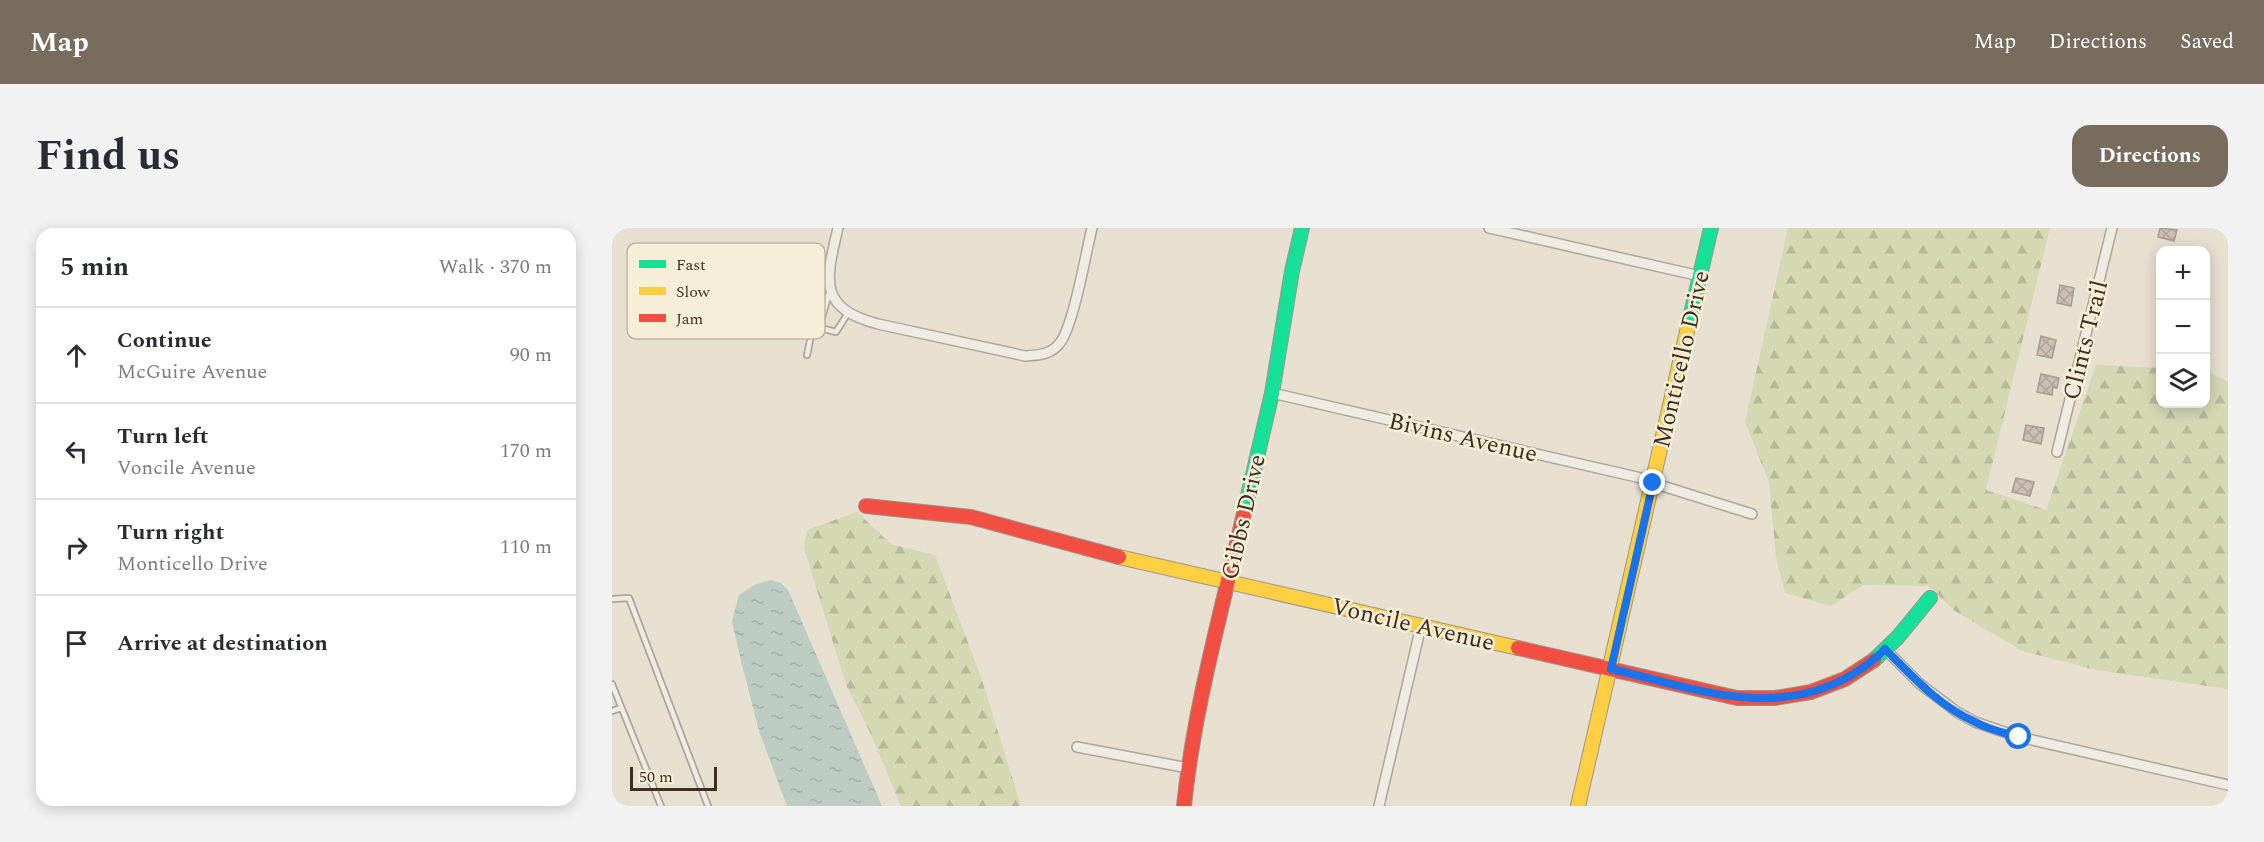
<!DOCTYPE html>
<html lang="en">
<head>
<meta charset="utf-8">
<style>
  :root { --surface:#fff; --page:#f2f2f3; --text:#2b2b33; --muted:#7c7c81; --line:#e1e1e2; --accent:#786c5e }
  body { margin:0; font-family:Spectral,serif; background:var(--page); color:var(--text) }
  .controls { position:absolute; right:18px; top:18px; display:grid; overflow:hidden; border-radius:12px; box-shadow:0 3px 15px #0003 }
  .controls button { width:54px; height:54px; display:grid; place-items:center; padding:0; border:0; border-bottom:2px solid var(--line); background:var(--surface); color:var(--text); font:30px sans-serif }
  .scale { position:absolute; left:18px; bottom:15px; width:87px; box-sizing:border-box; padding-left:6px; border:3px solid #3d2e20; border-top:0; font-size:16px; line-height:21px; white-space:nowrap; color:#3d2e20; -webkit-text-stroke:4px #f7eed8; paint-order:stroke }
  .stop { position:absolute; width:18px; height:18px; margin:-14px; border:4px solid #1a73e8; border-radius:50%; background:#fff }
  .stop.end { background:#1a73e8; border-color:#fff; box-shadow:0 2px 6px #0008 }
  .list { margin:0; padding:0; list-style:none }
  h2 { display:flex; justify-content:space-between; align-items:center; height:78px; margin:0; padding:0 24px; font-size:26px }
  h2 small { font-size:20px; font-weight:400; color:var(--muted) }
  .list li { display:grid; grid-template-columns:39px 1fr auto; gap:18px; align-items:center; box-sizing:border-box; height:96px; padding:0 24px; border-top:2px solid var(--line) }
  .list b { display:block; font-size:22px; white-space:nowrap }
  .list p { margin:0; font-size:20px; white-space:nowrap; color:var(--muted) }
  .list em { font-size:20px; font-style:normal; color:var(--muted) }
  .icon { flex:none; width:33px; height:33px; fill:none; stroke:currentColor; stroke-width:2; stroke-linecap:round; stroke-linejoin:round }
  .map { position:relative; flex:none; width:1616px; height:578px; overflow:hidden; border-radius:18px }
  header { display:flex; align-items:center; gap:36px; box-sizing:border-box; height:84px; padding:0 30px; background:var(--accent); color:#fff }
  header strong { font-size:28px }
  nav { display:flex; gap:33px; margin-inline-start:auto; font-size:21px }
  .intro { display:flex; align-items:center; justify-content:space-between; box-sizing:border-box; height:144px; padding:0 36px }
  h1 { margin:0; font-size:42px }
  .button { padding:15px 27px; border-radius:18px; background:var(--accent); color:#fff; font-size:21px; font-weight:700 }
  main { display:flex; gap:36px; padding:0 36px }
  aside { flex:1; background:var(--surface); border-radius:18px; box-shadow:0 3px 15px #0003 }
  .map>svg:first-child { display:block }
  .forest { fill:url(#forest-firs) }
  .water { fill:url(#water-ripples) }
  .building { fill:url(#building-cross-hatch); stroke:#a89c90; stroke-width:1.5 }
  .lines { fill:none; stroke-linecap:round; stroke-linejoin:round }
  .lane-casing { stroke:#ada599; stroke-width:8 }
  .street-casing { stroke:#ada599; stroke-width:12 }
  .fast-casing { stroke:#9c958a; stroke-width:16 }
  .slow-casing { stroke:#9c958a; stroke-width:16 }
  .jam-casing { stroke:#9c958a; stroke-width:16 }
  .lane { stroke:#efebe3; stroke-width:4.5 }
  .street { stroke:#efebe3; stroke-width:9 }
  .fast { stroke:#16e098; stroke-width:14 }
  .slow { stroke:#ffcf43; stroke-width:14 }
  .jam { stroke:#f24e42; stroke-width:14 }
  .route { stroke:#1a73e8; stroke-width:8 }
  .labels { text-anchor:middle; stroke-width:5; stroke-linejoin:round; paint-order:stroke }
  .street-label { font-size:24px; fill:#3d2e20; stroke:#f7eed8 }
  .key { fill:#f7eed8; stroke:#bfb4a1; stroke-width:1.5 }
  .key-label { font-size:16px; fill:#3d2e20 }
</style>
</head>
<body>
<header>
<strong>Map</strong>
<nav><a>Map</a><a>Directions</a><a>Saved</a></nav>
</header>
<div class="intro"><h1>Find us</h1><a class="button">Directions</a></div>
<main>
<aside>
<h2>5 min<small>Walk · 370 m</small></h2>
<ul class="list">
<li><svg class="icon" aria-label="ahead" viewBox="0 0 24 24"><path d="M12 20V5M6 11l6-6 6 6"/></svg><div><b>Continue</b><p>McGuire Avenue</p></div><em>90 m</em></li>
<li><svg class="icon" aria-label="left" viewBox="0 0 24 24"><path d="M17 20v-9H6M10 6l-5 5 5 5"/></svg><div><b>Turn left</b><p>Voncile Avenue</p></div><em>170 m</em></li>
<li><svg class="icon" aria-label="right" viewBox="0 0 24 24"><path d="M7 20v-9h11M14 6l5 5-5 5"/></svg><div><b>Turn right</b><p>Monticello Drive</p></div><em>110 m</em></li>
<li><svg class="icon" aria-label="arrive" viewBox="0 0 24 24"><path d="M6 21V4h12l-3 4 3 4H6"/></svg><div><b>Arrive at destination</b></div></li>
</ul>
</aside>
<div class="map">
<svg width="1616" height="578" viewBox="0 0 1616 578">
  <defs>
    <pattern id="forest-firs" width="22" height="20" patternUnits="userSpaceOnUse" patternTransform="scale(1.5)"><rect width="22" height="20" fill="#d6d7b3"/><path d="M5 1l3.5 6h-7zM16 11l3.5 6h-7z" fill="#b9b99a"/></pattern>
    <pattern id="water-ripples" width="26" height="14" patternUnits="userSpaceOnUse" patternTransform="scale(1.5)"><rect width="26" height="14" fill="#bcccc2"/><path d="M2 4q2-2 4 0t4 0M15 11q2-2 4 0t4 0" fill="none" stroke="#a2b0a6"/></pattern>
    <pattern id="building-cross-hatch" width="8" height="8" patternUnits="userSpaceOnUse" patternTransform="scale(1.5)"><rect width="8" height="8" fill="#cbbfb2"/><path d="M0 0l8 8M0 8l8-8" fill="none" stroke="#afa499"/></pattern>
  </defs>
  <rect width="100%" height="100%" fill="#e7e0d1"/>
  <path class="forest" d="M 1176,0 L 1438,0 L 1374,262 L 1434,282 L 1484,137 L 1548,140 L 1548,176 L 1594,176 L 1594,142 L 1616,154 L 1616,461 L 1484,442 L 1410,423 L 1343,383 L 1316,358 L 1251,357 L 1219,378 L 1173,365 L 1164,329 L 1157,254 L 1133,194 Z
    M 245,284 L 279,316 L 323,327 L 369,449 L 409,578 L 289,578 L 257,502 L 234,457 L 192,320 L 195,302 Z"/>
  <path class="water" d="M 158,352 L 169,355 L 176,362 L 270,578 L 175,578 L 147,503 L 129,433 L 120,393 L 127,367 L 142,357 Z"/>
  <path class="building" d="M 1548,0 L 1565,2 L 1562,13 L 1546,9 Z
    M 1448,57 L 1462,60 L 1459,78 L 1445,75 Z
    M 1429,108 L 1444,112 L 1440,130 L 1425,127 Z
    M 1429,146 L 1447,150 L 1445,160 L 1441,159 L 1440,167 L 1425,164 Z
    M 1414,197 L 1432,200 L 1429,216 L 1411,212 Z
    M 1404,250 L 1422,254 L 1418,268 L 1400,264 Z"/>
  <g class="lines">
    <g class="lane-casing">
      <path id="lane" d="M 181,93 L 224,104 L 236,85
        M 207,100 L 218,62
        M 195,127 L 201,98
        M 0,371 L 17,370 L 96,578
        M 0,456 L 49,578
        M 0,483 L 9,480"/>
    </g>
    <g class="street-casing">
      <path id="street" d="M 226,0 C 214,51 205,80 266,96 L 413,128 C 426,127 438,127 447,116 C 461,101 474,24 480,0
        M 877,0 L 1088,48
        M 660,165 L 1042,253
        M 1445,224 L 1500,0
        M 1041,255 L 1140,286
        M 1273,421 L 1308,456 L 1345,484 L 1363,494 L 1407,509 L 1616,557
        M 465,519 L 576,540
        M 767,578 L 809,398"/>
    </g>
    <g class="fast-casing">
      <path id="fast" d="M 1076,99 L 1099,0
        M 632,285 L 660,165 L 680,43 L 690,0
        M 1262,432 L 1286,409 L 1318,370"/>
    </g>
    <g class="slow-casing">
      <path id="slow" d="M 507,329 L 906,420
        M 966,578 L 1076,99"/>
    </g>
    <g class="jam-casing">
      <path id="jam" d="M 254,278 L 359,289 L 507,329
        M 906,420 L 1125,470 L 1163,470 L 1199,464 L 1233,451 L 1262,432
        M 572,578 C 582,479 610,382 632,285"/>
    </g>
    <use href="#lane" class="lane"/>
    <use href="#street" class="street"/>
    <use href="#fast" class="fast"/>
    <use href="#slow" class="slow"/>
    <use href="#jam" class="jam"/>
  </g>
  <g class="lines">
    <path class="route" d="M 1041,255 L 999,441 C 1079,459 1158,492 1236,449 C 1250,441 1262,433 1273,421 C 1300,448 1327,478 1363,494 C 1376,501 1392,505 1407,509"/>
  </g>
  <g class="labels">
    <g class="street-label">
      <text transform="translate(1473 112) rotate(-76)" y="8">Clints Trail</text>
      <text transform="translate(1069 131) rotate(-77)" y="8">Monticello Drive</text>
      <text transform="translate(851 209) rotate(13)" y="8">Bivins Avenue</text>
      <text transform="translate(631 289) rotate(-77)" y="8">Gibbs Drive</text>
      <text transform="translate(801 396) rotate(13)" y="8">Voncile Avenue</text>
    </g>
  </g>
  <rect x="15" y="15" width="198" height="96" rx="9" class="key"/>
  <rect x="27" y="32" width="27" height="8" fill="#16e098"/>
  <rect x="27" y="59" width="27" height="8" fill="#ffcf43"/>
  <rect x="27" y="86" width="27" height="8" fill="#f24e42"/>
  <g class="key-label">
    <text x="64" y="42">Fast</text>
    <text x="64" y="69">Slow</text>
    <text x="64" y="96">Jam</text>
  </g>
</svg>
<div class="controls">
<button>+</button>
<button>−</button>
<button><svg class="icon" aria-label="layers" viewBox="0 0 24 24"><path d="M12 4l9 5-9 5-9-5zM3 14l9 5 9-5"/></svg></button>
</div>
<div class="scale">50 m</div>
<div class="stop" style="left:1407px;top:509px"></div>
<div class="stop end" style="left:1041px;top:255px"></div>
</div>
</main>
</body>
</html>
